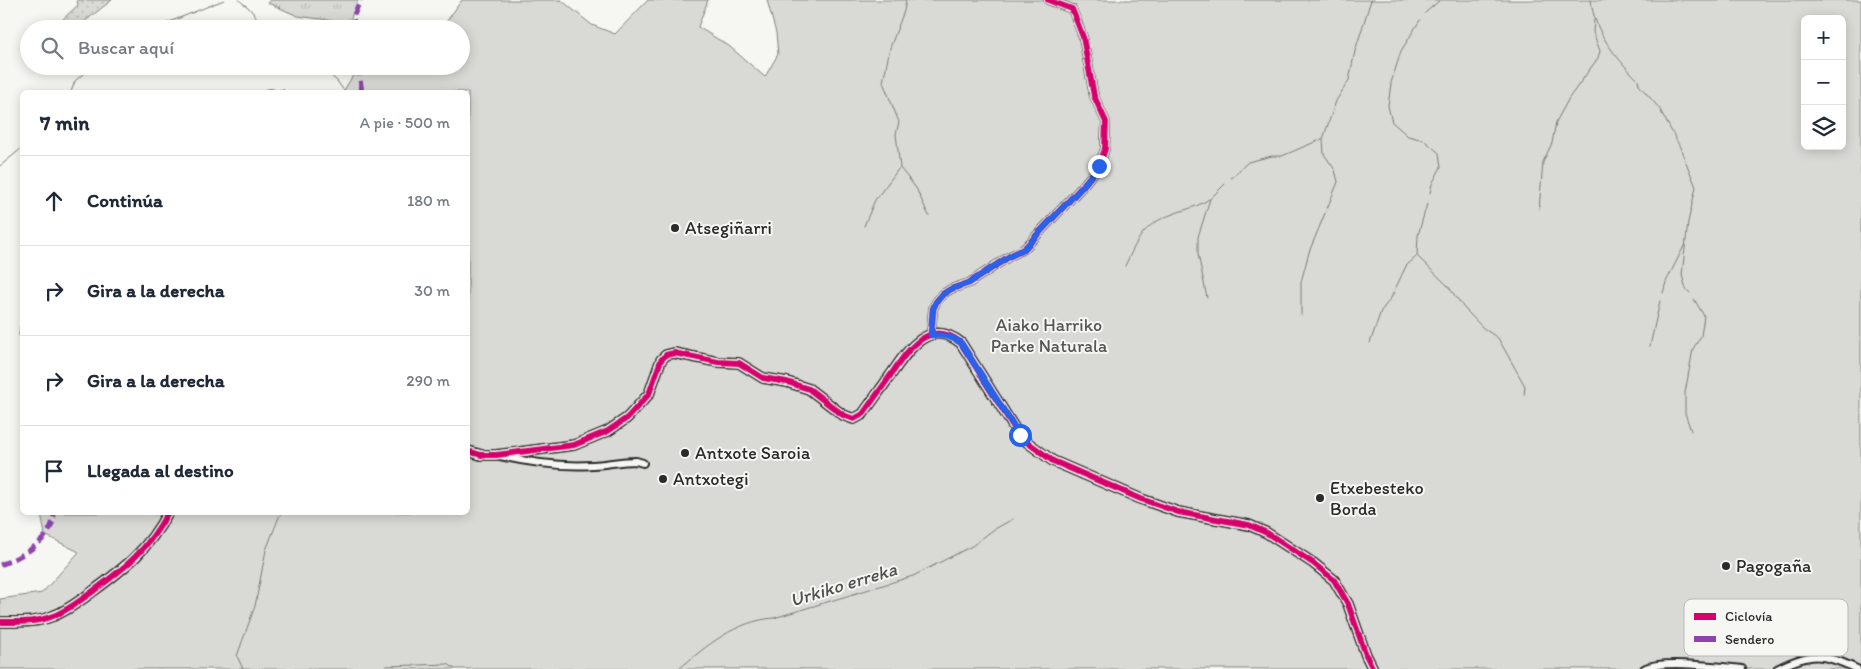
<!DOCTYPE html>
<html lang="es">
<head>
<meta charset="utf-8">
<style>
  :root { --surface:#fff; --page:#f6f6f7; --text:#1f2937; --muted:#747a83; --line:#e0e1e3 }
  body { margin:0; font-family:Itim,sans-serif; background:var(--page); color:var(--text) }
  .controls { position:absolute; right:15px; top:15px; display:grid; overflow:hidden; border-radius:8px; box-shadow:0 2px 12px #0003 }
  .controls button { width:45px; height:45px; display:grid; place-items:center; padding:0; border:0; border-bottom:1px solid var(--line); background:var(--surface); color:var(--text); font:25px sans-serif }
  .stop { position:absolute; width:15px; height:15px; margin:-11px; border:4px solid #2563eb; border-radius:50%; background:#fff }
  .stop.end { background:#2563eb; border-color:#fff; box-shadow:0 1px 5px #0008 }
  .list { margin:0; padding:0; list-style:none }
  h2 { display:flex; justify-content:space-between; align-items:center; height:65px; margin:0; padding:0 20px; font-size:21px }
  h2 small { font-size:16px; font-weight:400; color:var(--muted) }
  .list li { display:grid; grid-template-columns:32px 1fr auto; gap:15px; align-items:center; box-sizing:border-box; height:90px; padding:0 20px; border-top:1px solid var(--line) }
  .list b { display:block; font-size:19px; white-space:nowrap }
  .list em { font-size:16px; font-style:normal; color:var(--muted) }
  .icon { flex:none; width:28px; height:28px; fill:none; stroke:currentColor; stroke-width:2; stroke-linecap:round; stroke-linejoin:round }
  .map { position:relative; flex:none; width:1861px; height:669px; overflow:hidden }
  .search { position:absolute; background:var(--surface); box-shadow:0 2px 12px #0003; left:20px; top:20px; width:450px; height:55px; display:flex; align-items:center; gap:12px; box-sizing:border-box; padding:0 18px; border-radius:28px; color:var(--muted); font-size:19px }
  .panel { position:absolute; background:var(--surface); box-shadow:0 2px 12px #0003; left:20px; top:90px; width:450px; height:425px; border-radius:8px }
  .map>svg:first-child { display:block }
  .grass { fill:url(#grass-tufts); stroke:#828280 }
  .park { fill:#d9d9d5; stroke:#828280; fill-rule:evenodd }
  .garden { fill:url(#garden-dots); stroke:#828280 }
  .lines { fill:none; stroke-linecap:round; stroke-linejoin:round }
  .stream { stroke:#7a7a78; stroke-width:1 }
  .street-casing { stroke:#2b2b2b; stroke-width:10 }
  .secondary-casing { stroke:#2b2b2b; stroke-width:12 }
  .street { stroke:#f6f6f2; stroke-width:6 }
  .secondary { stroke:#f6f6f2; stroke-width:9 }
  .quiet { stroke:#8e44ad; stroke-width:5; stroke-dasharray:10 5; stroke-linecap:butt }
  .cycleway-casing { stroke:#f6f6f2; stroke-width:9 }
  .cycleway { stroke:#d6006c; stroke-width:6 }
  .route { stroke:#2563eb; stroke-width:6 }
  .poi-dot { fill:#2b2b2b; stroke:#f6f6f2; stroke-width:2 }
  .labels { text-anchor:middle; stroke-width:4; stroke-linejoin:round; paint-order:stroke }
  .poi-label { font-size:18px; fill:#2b2b2b; stroke:#f6f6f2; text-anchor:start }
  .park-label { font-size:18px; fill:#565656; stroke:#f6f6f2 }
  .water-label { font-size:19px; font-style:italic; fill:#525251; stroke:#f6f6f2 }
  .key { fill:#f6f6f2; stroke:#b9b9b6; stroke-width:1 }
  .key-label { font-size:14px; fill:#2b2b2b }
</style>
</head>
<body>
<div class="map">
<svg width="1861" height="669" viewBox="0 0 1861 669">
  <defs>
    <pattern id="grass-tufts" width="24" height="20" patternUnits="userSpaceOnUse" patternTransform="scale(1.25)"><rect width="24" height="20" fill="#d9d9d5"/><path d="M3 7l-1-3M5 7V3M7 7l1-3M15 17l-1-3M17 17v-4M19 17l1-3" fill="none" stroke="#babab7"/></pattern>
    <pattern id="garden-dots" width="8" height="8" patternUnits="userSpaceOnUse" patternTransform="scale(1.25)"><rect width="8" height="8" fill="#d9d9d5"/><path d="M2 2h.1M6 6h.1" fill="none" stroke="#babab7" stroke-width="1.8" stroke-linecap="round"/></pattern>
  </defs>
  <rect width="100%" height="100%" fill="#f6f6f2"/>
  <filter id="ink" filterUnits="userSpaceOnUse"><feTurbulence type="fractalNoise" baseFrequency=".02" numOctaves="2"/><feDisplacementMap in="SourceGraphic" scale="10" xChannelSelector="R" yChannelSelector="G"/><feConvolveMatrix kernelMatrix="1 2 1 2 8 2 1 2 1" color-interpolation-filters="sRGB"/></filter>
  <g filter="url(#ink)">
    <path class="grass" d="M 271,0 L 358,0 L 349,23 L 298,16 L 268,3 Z"/>
    <path class="park" d="M 462,0 L 561,0 L 592,25 L 615,34 L 648,0 L 708,0 L 698,27 L 729,46 L 765,77 L 778,54 L 776,33 L 767,0 L 1861,0 L 1861,669 L 0,669 L 0,599 L 42,593 L 79,552 L 45,535 L 41,513 L 468,512 L 468,92 L 343,92 L 358,67 L 360,66 L 461,66 L 461,29 L 441,29 ZM 1805,19 L 1842,19 L 1842,146 L 1805,146 Z"/>
    <path class="garden" d="M 77,0 L 112,0 L 75,29 L 62,29 L 62,20 L 78,5 Z"/>
    <g class="lines">
      <path class="stream" d="M 239,0 L 249,8 L 258,19 L 275,29
        M 1591,0 C 1594,33 1616,57 1638,80 L 1639,85 L 1659,108 L 1679,145 L 1696,187 L 1688,222 L 1682,275 L 1686,289 L 1690,293
        M 1425,13 L 1440,0
        M 1420,20 L 1401,51 L 1391,83 L 1388,106 L 1392,122 L 1408,136 L 1424,140 L 1439,153 L 1441,167 L 1432,184 L 1430,193
        M 152,29 L 224,0
        M 320,66 L 337,81 L 345,92
        M 71,92 L 75,81 L 92,66
        M 0,166 L 22,148
        M 900,168 L 916,188 L 929,216
        M 1231,178 L 1248,162 L 1272,156 L 1282,156 L 1322,139
        M 1427,204 L 1418,235 L 1417,256 L 1448,286 L 1464,308 L 1483,328 L 1498,338 L 1525,386 L 1524,395
        M 1539,209 L 1543,162 L 1552,143 L 1556,122 L 1569,98 L 1598,58 L 1600,51 L 1593,32 L 1594,19
        M 864,226 L 875,200 L 900,167 L 896,134 L 899,122 L 883,82 L 890,48 L 904,11 L 906,0
        M 1125,266 C 1138,239 1142,225 1173,214 C 1186,209 1198,207 1209,199
        M 1663,293 L 1666,282 L 1684,246
        M 1207,298 L 1198,254 L 1198,237 L 1210,199 L 1225,184
        M 1301,315 L 1301,282 L 1309,252 L 1338,182 L 1335,170 L 1324,154 L 1323,139 L 1336,101 L 1349,80 L 1355,51 L 1371,0
        M 1370,343 L 1381,311 L 1391,298 L 1406,266 L 1416,257
        M 1650,346 L 1660,301
        M 1691,431 L 1685,413 L 1685,393 L 1693,349 L 1701,336 L 1704,316 L 1694,299
        M 243,669 L 237,656 L 255,606 L 266,550 L 281,512
        M 382,669 L 387,666 L 448,664 L 455,669
        M 679,669 C 707,645 736,621 774,618 L 913,576 L 972,546 L 993,530 L 1013,519"/>
      <g class="street-casing">
        <path id="street" d="M 931,335 L 933,309 L 936,302 L 943,294 L 951,289 L 969,283 L 1010,256 L 1024,249 L 1081,188 L 1099,166 L 1105,149 L 1106,122 L 1094,96 L 1083,37 L 1072,9 L 1048,0
          M 500,456 C 531,463 562,467 593,465 C 607,464 622,461 636,461 L 643,463
          M 1644,669 C 1661,659 1721,667 1742,669
          M 1777,669 C 1811,652 1822,653 1857,669"/>
      </g>
      <g class="secondary-casing">
        <path id="secondary" d="M 468,451 L 481,455 L 496,455 L 574,445 L 608,431 L 627,418 L 649,394 L 661,360 L 666,355 L 674,353 L 718,362 L 739,363 L 763,378 L 787,382 L 809,389 L 843,415 L 854,419 L 863,414 C 872,401 881,389 890,376 C 906,353 928,316 961,343 L 1015,429 L 1027,442 L 1053,461 L 1141,499 L 1178,512 L 1249,525 L 1267,533 L 1313,563 L 1334,580 L 1348,604 L 1366,655 L 1373,669
          M 0,622 C 18,622 36,623 53,616 C 67,611 81,600 92,592 C 126,567 148,550 168,512"/>
      </g>
      <use href="#street" class="street"/>
      <use href="#secondary" class="secondary"/>
      <path class="quiet" d="M 356,29 L 353,18 L 360,0
        M 358,66 L 362,92
        M 264,92 L 270,91 L 284,92
        M 22,326 L 21,337 L 22,346
        M 0,565 C 23,556 54,540 54,512"/>
      <g class="cycleway-casing">
        <path id="cycleway" d="M 931,335 L 933,309 L 936,302 L 943,294 L 951,289 L 969,283 L 1010,256 L 1024,249 L 1081,188 L 1099,166 L 1105,149 L 1106,122 L 1094,96 L 1083,37 L 1072,9 L 1048,0
          M 468,451 L 481,455 L 496,455 L 574,445 L 608,431 L 627,418 L 649,394 L 661,360 L 666,355 L 674,353 L 718,362 L 739,363 L 763,378 L 787,382 L 809,389 L 843,415 L 854,419 L 863,414 C 872,401 881,389 890,376 C 906,353 928,316 961,343 L 1015,429 L 1027,442 L 1053,461 L 1141,499 L 1178,512 L 1249,525 L 1267,533 L 1313,563 L 1334,580 L 1348,604 L 1366,655 L 1373,669
          M 0,622 C 18,622 36,623 53,616 C 67,611 81,600 92,592 C 126,567 148,550 168,512"/>
      </g>
      <use href="#cycleway" class="cycleway"/>
    </g>
  </g>
  <g class="lines" filter="url(#ink)">
    <path class="route" d="M 1020,435 L 1008,417 L 961,343 C 952,336 942,335 931,335 L 933,309 L 936,302 L 943,294 L 951,289 L 969,283 L 1010,256 L 1024,249 L 1081,188 L 1099,166"/>
  </g>
  <g class="poi-dot">
    <circle cx="675" cy="228" r="5"/>
    <circle cx="685" cy="453" r="5"/>
    <circle cx="663" cy="479" r="5"/>
    <circle cx="1320" cy="498" r="5"/>
    <circle cx="1726" cy="566" r="5"/>
  </g>
  <g class="labels">
    <g class="poi-label">
      <text x="685" y="234">Atsegiñarri</text>
      <text x="695" y="459">Antxote Saroia</text>
      <text x="673" y="485">Antxotegi</text>
      <text x="1330" y="494">Etxebesteko<tspan x="1330" dy="21">Borda</tspan></text>
      <text x="1736" y="572">Pagogaña</text>
    </g>
    <g class="park-label">
      <text x="1049" y="331">Aiako Harriko<tspan x="1049" dy="21">Parke Naturala</tspan></text>
    </g>
    <g class="water-label">
      <text transform="translate(843 584) rotate(-17)" y="7">Urkiko erreka</text>
    </g>
  </g>
  <rect x="1684" y="599" width="164" height="57" rx="8" class="key"/>
  <rect x="1694" y="613" width="22" height="7" fill="#d6006c"/>
  <rect x="1694" y="636" width="22" height="6" fill="#8e44ad"/>
  <g class="key-label">
    <text x="1725" y="621">Ciclovía</text>
    <text x="1725" y="644">Sendero</text>
  </g>
</svg>
<div class="controls">
<button>+</button>
<button>−</button>
<button><svg class="icon" aria-label="layers" viewBox="0 0 24 24"><path d="M12 4l9 5-9 5-9-5zM3 14l9 5 9-5"/></svg></button>
</div>
<div class="stop" style="left:1020px;top:435px"></div>
<div class="stop end" style="left:1099px;top:166px"></div>
<div class="search"><svg class="icon" aria-label="search" viewBox="0 0 24 24"><circle cx="10" cy="10" r="6"/><path d="M15 15l6 6"/></svg>Buscar aquí</div>
<section class="panel">
<h2>7 min<small>A pie · 500 m</small></h2>
<ul class="list">
<li><svg class="icon" aria-label="ahead" viewBox="0 0 24 24"><path d="M12 20V5M6 11l6-6 6 6"/></svg><div><b>Continúa</b></div><em>180 m</em></li>
<li><svg class="icon" aria-label="right" viewBox="0 0 24 24"><path d="M7 20v-9h11M14 6l5 5-5 5"/></svg><div><b>Gira a la derecha</b></div><em>30 m</em></li>
<li><svg class="icon" aria-label="right" viewBox="0 0 24 24"><path d="M7 20v-9h11M14 6l5 5-5 5"/></svg><div><b>Gira a la derecha</b></div><em>290 m</em></li>
<li><svg class="icon" aria-label="arrive" viewBox="0 0 24 24"><path d="M6 21V4h12l-3 4 3 4H6"/></svg><div><b>Llegada al destino</b></div></li>
</ul>
</section>
</div>
</body>
</html>
